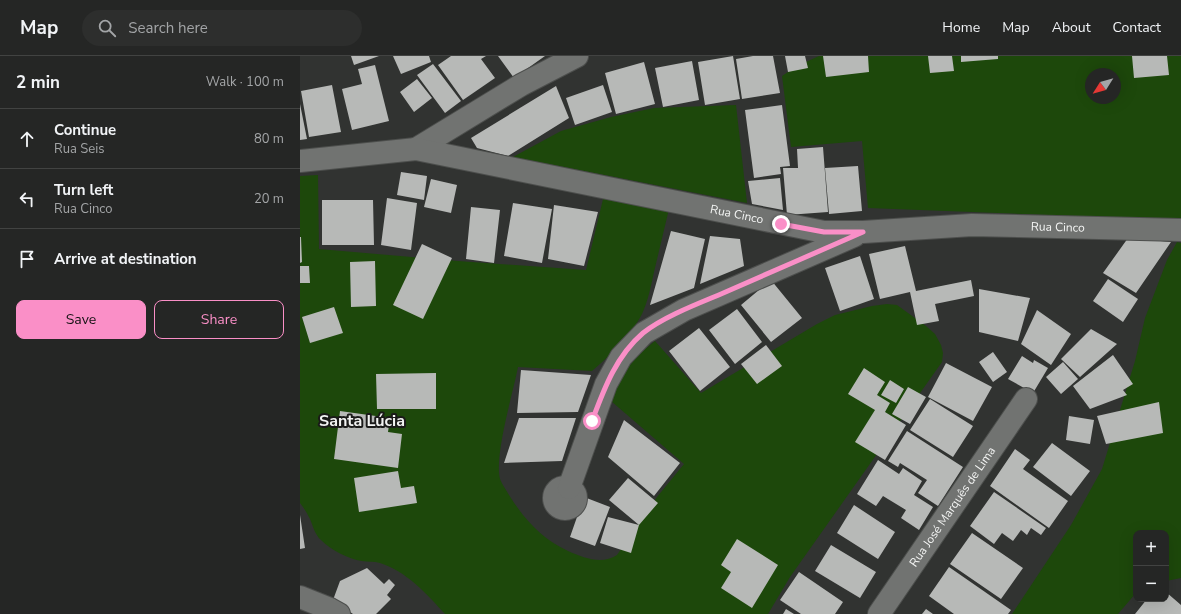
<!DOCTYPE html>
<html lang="en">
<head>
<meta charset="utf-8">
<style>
  :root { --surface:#252625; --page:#2d2e2d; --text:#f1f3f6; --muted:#a3a5a7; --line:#424342; --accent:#fa8fc7 }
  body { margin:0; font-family:"Nunito Sans",sans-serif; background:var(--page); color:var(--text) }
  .controls { position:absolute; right:12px; bottom:12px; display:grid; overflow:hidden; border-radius:8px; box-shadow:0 4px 16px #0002 }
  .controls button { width:36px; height:36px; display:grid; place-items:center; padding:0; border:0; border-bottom:1px solid var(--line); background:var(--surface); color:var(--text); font:20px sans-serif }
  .compass { position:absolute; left:785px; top:12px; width:36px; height:36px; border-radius:50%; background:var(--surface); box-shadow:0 4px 16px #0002; rotate:233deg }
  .stop { position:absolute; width:12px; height:12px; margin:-9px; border:3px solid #fa8fc7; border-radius:50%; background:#fff }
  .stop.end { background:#fa8fc7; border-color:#fff; box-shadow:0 1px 4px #0008 }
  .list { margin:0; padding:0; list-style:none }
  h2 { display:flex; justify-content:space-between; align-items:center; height:52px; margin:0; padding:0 16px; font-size:17px }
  h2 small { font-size:13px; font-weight:400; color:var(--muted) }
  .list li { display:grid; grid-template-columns:26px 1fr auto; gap:12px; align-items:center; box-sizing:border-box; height:60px; padding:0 16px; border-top:1px solid var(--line) }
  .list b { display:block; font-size:15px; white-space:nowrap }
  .list p { margin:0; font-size:13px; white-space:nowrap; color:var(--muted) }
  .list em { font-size:13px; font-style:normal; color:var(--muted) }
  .actions { display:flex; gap:8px; padding:12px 16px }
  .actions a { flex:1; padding:9px 0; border:1px solid var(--accent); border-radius:8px; text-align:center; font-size:14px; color:var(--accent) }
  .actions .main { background:var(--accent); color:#111 }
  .icon { flex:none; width:22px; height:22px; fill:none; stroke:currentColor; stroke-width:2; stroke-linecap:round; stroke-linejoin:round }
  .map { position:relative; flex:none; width:881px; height:558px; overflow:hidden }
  header { display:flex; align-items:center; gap:24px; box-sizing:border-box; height:56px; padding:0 20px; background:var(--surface); border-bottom:1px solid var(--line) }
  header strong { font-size:19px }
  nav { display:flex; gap:22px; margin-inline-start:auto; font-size:14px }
  .search { width:280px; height:36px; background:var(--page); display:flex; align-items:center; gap:10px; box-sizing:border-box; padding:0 14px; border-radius:22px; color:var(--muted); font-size:15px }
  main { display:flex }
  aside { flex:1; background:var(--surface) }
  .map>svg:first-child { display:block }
  .green { fill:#1d480b; fill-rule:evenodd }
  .building { fill:#b7b9b7 }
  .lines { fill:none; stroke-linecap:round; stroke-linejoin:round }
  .minor-casing { stroke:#4d4f4d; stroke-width:24 }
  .minor { stroke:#717371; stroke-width:22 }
  .route { stroke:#fa8fc7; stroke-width:5 }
  .labels { text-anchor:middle; stroke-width:4; stroke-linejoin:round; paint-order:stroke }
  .street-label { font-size:12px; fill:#f3f4f3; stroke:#1a1a19 }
  .district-label { font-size:16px; font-weight:bold; fill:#f3f4f3; stroke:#1a1a19 }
</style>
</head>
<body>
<header>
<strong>Map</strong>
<div class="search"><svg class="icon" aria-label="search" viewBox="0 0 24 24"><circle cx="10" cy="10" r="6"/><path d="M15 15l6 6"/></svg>Search here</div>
<nav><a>Home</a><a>Map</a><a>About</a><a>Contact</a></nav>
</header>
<main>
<aside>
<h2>2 min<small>Walk · 100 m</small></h2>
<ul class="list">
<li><svg class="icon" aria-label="ahead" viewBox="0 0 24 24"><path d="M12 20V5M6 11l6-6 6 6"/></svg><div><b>Continue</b><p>Rua Seis</p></div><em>80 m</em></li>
<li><svg class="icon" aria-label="left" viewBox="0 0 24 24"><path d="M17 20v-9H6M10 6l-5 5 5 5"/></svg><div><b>Turn left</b><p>Rua Cinco</p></div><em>20 m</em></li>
<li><svg class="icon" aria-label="arrive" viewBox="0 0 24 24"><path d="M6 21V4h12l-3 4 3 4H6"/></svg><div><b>Arrive at destination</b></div></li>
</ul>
<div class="actions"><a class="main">Save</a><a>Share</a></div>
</aside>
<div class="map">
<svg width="881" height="558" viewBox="0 0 881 558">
  <rect width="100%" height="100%" fill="#313331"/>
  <path class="green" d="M 519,0 L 881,0 L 881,164 L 568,152 L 562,85 L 491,91 L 482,20 L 497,10 ZM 791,18 L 815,18 L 815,42 L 791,42 Z
    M 436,49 L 447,147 L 213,101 L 261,75 L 311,61 L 354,52 Z
    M 18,119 L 19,193 L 158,205 L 286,214 L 304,139 L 369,153 C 364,174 359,195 354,216 C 351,230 348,245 342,258 C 332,278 309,301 292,315 L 218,311 C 213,337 194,400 200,423 C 202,428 206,434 209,439 C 224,463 242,483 268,495 C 284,502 302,509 317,499 L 357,441 L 384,408 L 311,345 C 320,319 333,302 355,285 L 401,337 L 517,268 L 535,259 L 572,250 L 587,248 L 597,249 L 626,270 L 635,278 L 641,289 L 643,297 L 642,306 L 490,521 L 468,558 L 145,558 C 127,538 106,515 80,507 C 74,505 68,506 62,505 C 48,503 31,494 21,484 C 15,479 13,470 10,463 C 7,457 4,452 0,447 L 0,120 Z
    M 877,186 L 881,187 L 881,522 L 866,525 L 866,477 L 836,477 L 836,537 L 818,558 L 712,558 L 771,469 L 802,413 L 835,305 L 845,262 L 867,204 Z"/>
  <path class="building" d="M 51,0 L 79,0 L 54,9 Z
    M 93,0 L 129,0 L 131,6 L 101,18 Z
    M 151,0 L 186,0 L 181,3 L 195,22 L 163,44 L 138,9 Z
    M 198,0 L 245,0 L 214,22 Z
    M 433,0 L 440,43 L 405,49 L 398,6 Z
    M 453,0 L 473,0 L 480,37 L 442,43 L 436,3 Z
    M 485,0 L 505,0 L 508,12 L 488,16 Z
    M 523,0 L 568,0 L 569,16 L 526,21 Z
    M 628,0 L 652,0 L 654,15 L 630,17 Z
    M 661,0 L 698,0 L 698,3 L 661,6 Z
    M 832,0 L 867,0 L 869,19 L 834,22 Z
    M 392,5 L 399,44 L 363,51 L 355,12 Z
    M 344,6 L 355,48 L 316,58 L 305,17 Z
    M 133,8 L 161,45 L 145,57 L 117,19 Z
    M 75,9 L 89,65 L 52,74 L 42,33 L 62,28 L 58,13 Z
    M 117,23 L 132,42 L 114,56 L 100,36 Z
    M 32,29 L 41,76 L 9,81 L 1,35 Z
    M 303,29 L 312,56 L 275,69 L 266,42 Z
    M 256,30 L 269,62 L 208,100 L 177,92 L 171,82 Z
    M 0,48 L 7,83 L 0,84 Z
    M 482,49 L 490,110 L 480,111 L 481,118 L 454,122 L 445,54 Z
    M 523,91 L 528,156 L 487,159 L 483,112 L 498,112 L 497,93 Z
    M 558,110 L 562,155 L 529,158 L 525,112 Z
    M 101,116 L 127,120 L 124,144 L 97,139 Z
    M 480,122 L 483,154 L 452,148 L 448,125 Z
    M 131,123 L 157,129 L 151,157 L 124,151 Z
    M 87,142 L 117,147 L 111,194 L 81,189 Z
    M 22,144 L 73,144 L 74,189 L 22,189 Z
    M 213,147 L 252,153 L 242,207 L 204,200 Z
    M 254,149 L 298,156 L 284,210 L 248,203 Z
    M 171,151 L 200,154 L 194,207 L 166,203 Z
    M 371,175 L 405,183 L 394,232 L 350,249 Z
    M 410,180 L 440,183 L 444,210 L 400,228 Z
    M 0,181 L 1,181 L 2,206 L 0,207 Z
    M 828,182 L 871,186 L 836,237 L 803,217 Z
    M 122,188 L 152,202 L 123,263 L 93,249 Z
    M 605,190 L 616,235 L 671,224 L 674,240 L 635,248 L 639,265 L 617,269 L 610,236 L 580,243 L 569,198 Z
    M 560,200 L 574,243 L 540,255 L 525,212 Z
    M 75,205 L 76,250 L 51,251 L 50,206 Z
    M 0,210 L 9,210 L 10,227 L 0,227 Z
    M 808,223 L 838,243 L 823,266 L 793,245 Z
    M 471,224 L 502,262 L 471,286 L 441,249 Z
    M 679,233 L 730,242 L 718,285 L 679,276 Z
    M 34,251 L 43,277 L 10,287 L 2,261 Z
    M 437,253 L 462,286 L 435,308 L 409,274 Z
    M 737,254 L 771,278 L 751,309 L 721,288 Z
    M 399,272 L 430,311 L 400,335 L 369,295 Z
    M 791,273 L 817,288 L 780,321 L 761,303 Z
    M 466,289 L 482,310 L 457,328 L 441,308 Z
    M 693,296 L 707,316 L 693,326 L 679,306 Z
    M 813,299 L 833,328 L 823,334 L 827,339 L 790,353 L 773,330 Z
    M 722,300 L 733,307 L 734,304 L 748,312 L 733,337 L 708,323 Z
    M 763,306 L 778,323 L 761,338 L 746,321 Z
    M 646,307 L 692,331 L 673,365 L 628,341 Z
    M 564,312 L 585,326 L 577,339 L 590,347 L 585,356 L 606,369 L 585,404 L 555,386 L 575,354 L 548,338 Z
    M 221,314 L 291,319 L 278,356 L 217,357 Z
    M 136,317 L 136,353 L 77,353 L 76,318 Z
    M 590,324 L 604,333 L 596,347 L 581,339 Z
    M 608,331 L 626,341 L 610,368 L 592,358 Z
    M 630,343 L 673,370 L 653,401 L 610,374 Z
    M 859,346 L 863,377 L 806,388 L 797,360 Z
    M 40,355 L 90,362 L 88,376 L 102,378 L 98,412 L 34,403 Z
    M 769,360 L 794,364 L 790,388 L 766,384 Z
    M 219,362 L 276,362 L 262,405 L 204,407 Z
    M 324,364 L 380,407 L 354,440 L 308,401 Z
    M 607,375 L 663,411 L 638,450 L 618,437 L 627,424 L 600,407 L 598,411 L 588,405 Z
    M 752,387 L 790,415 L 771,440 L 733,411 Z
    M 715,393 L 730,404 L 723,413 L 768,445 L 749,472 L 690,430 Z
    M 578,404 L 599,418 L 603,412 L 622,425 L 614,439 L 633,451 L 619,474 L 601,462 L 606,454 L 583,440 L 576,450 L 557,438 Z
    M 98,415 L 101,432 L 114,430 L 117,447 L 59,456 L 54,422 Z
    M 328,422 L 358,447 L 339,469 L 309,444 Z
    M 694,436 L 746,472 L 741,479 L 731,472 L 727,479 L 721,474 L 713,485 L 702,477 L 694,488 L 670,470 Z
    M 284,441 L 310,451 L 295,490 L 270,481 Z
    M 554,449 L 595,476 L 578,503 L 537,477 Z
    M 0,459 L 5,492 L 0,493 Z
    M 308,461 L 339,469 L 331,497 L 300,487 Z
    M 672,477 L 723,512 L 701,543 L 650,508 Z
    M 437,483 L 478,509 L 452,552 L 421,532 L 431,516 L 421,509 Z
    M 531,489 L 576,516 L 560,542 L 515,515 Z
    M 649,511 L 711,554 L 708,558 L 654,558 L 629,540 Z
    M 67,512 L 84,528 L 89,523 L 95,529 L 87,539 L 91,543 L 76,558 L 53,558 L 33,544 L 40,525 Z
    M 499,516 L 543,546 L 535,558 L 501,558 L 480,544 Z
    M 866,536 L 881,549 L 881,558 L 835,558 L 847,543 L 866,543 Z
    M 486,553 L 494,558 L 483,558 Z
    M 626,553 L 633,558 L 622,558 Z"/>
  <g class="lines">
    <g class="minor-casing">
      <g id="minor">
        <path d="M 116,93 L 221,29 L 277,0"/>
        <path id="s1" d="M 0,105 L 116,93 L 524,176 L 563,176 L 672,169 L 881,174"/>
        <circle cx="265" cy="442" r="11"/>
        <path d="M 269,432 L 306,328 L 321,301 L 344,277 L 384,254 L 554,180"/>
        <path d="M 0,541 L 30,553 L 39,558"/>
        <path id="s2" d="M 579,558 L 726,343"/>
      </g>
    </g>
    <use href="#minor" class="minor"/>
  </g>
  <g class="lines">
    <path class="route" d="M 292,365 C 304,333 316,300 343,277 C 363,261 397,248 421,238 C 468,217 516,197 563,176 L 524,176 L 481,168"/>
  </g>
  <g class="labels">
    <g class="street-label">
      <text dy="4" stroke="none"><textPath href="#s1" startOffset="444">Rua Cinco</textPath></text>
      <text dy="4" stroke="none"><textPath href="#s1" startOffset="767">Rua Cinco</textPath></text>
      <text dy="4" stroke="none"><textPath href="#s2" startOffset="130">Rua José Marquês de Lima</textPath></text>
    </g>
    <g class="district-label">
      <text x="62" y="370">Santa Lúcia</text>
    </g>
  </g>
</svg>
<div class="controls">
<button>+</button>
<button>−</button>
</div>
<svg class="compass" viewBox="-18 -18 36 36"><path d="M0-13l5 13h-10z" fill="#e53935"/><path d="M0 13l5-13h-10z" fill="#a3a5a7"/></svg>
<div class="stop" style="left:292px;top:365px"></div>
<div class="stop end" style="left:481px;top:168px"></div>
</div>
</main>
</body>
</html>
